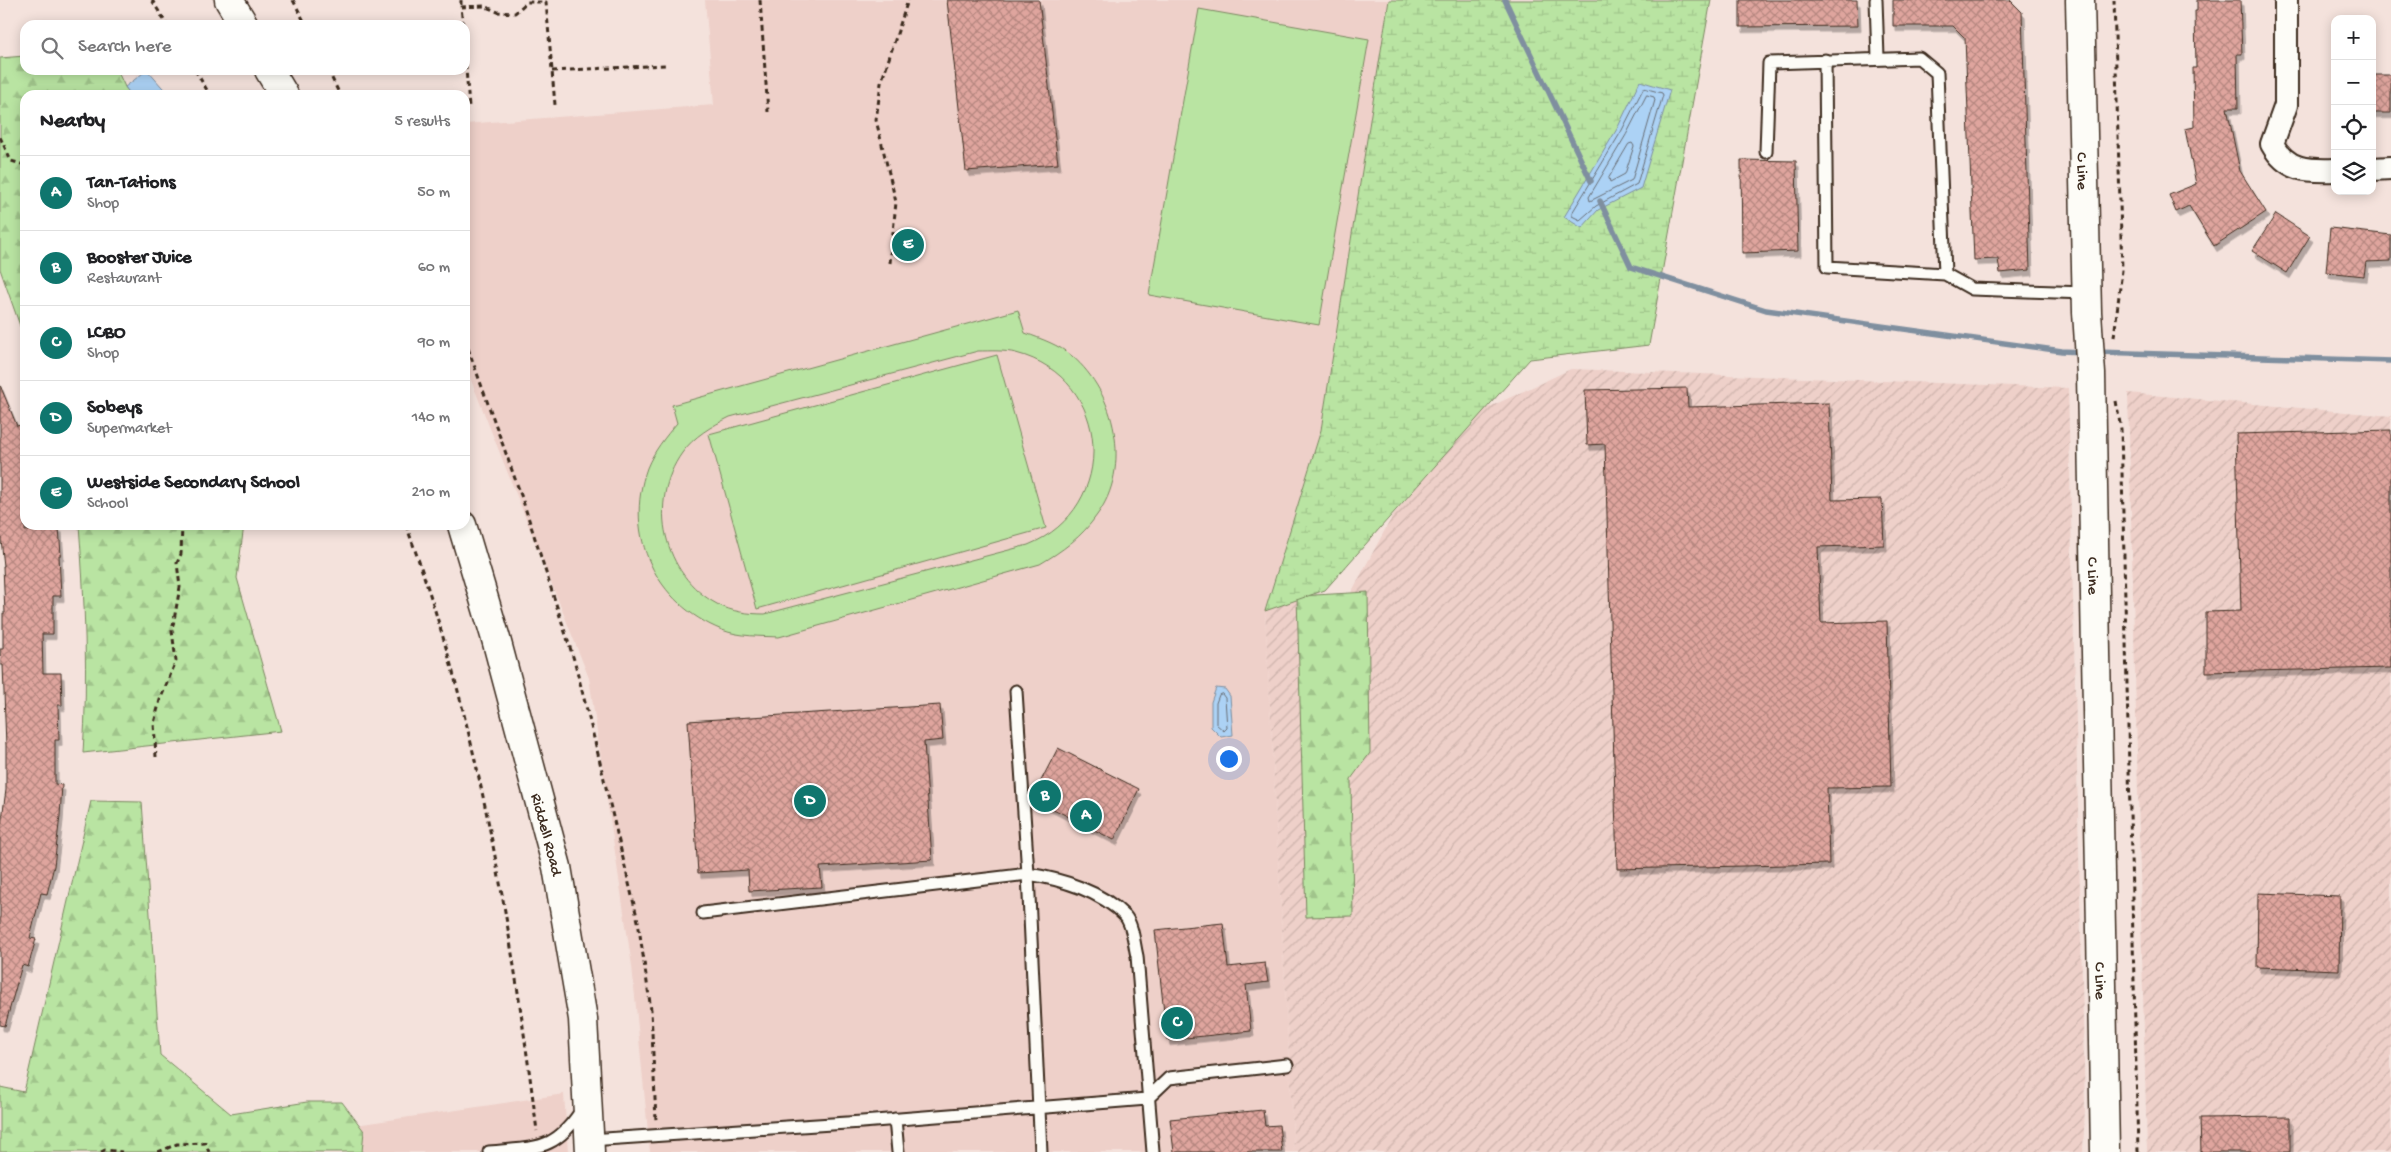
<!DOCTYPE html>
<html lang="en">
<head>
<meta charset="utf-8">
<style>
  :root { --surface:#fff; --page:#f2f2f2; --text:#202124; --muted:#757577; --line:#e0e0e0; --accent:#0f766e }
  body { margin:0; font-family:"Gochi Hand",sans-serif; background:var(--page); color:var(--text) }
  .controls { position:absolute; right:15px; top:15px; display:grid; overflow:hidden; border-radius:10px; box-shadow:0 2px 12px #0003 }
  .controls button { width:45px; height:45px; display:grid; place-items:center; padding:0; border:0; border-bottom:1px solid var(--line); background:var(--surface); color:var(--text); font:25px sans-serif }
  .you { position:absolute; left:1228px; top:758px; width:18px; height:18px; margin:-12px; border:4px solid #fff; border-radius:50%; background:#1a73e8; box-shadow:0 0 0 8px #1a73e833 }
  .badge { display:grid; place-items:center; width:32px; height:32px; border-radius:50%; background:var(--accent); color:#fff; font-size:16px; font-weight:700 }
  .pin { position:absolute; translate:-50% -50%; border:2px solid #fff; box-shadow:0 1px 5px #0006 }
  .list { margin:0; padding:0; list-style:none }
  h2 { display:flex; justify-content:space-between; align-items:center; height:65px; margin:0; padding:0 20px; font-size:21px }
  h2 small { font-size:16px; font-weight:400; color:var(--muted) }
  .list li { display:grid; grid-template-columns:32px 1fr auto; gap:15px; align-items:center; box-sizing:border-box; height:75px; padding:0 20px; border-top:1px solid var(--line) }
  .list b { display:block; font-size:19px; white-space:nowrap }
  .list p { margin:0; font-size:16px; white-space:nowrap; color:var(--muted) }
  .list em { font-size:16px; font-style:normal; color:var(--muted) }
  .icon { flex:none; width:28px; height:28px; fill:none; stroke:currentColor; stroke-width:2; stroke-linecap:round; stroke-linejoin:round }
  .map { position:relative; flex:none; width:2391px; height:1152px; overflow:hidden }
  .search { position:absolute; background:var(--surface); box-shadow:0 2px 12px #0003; left:20px; top:20px; width:450px; height:55px; display:flex; align-items:center; gap:12px; box-sizing:border-box; padding:0 18px; border-radius:15px; color:var(--muted); font-size:19px }
  .panel { position:absolute; background:var(--surface); box-shadow:0 2px 12px #0003; left:20px; top:90px; width:450px; height:440px; border-radius:15px }
  .map>svg:first-child { display:block }
  .built { fill:#eed0c9 }
  .industrial { fill:url(#industrial-furrows) }
  .green { fill:#b9e4a2; stroke:#7a8760; fill-rule:evenodd }
  .forest { fill:url(#forest-firs); stroke:#7a8760 }
  .wetland { fill:url(#wetland-marsh); stroke:#7a8760 }
  .water { fill:#acd2f5; stroke:#7f8f9f }
  .lines { fill:none; stroke-linecap:round; stroke-linejoin:round }
  .shore { stroke:#686d74; stroke-width:1 }
  .stream { stroke:#7f8f9f; stroke-width:5.5 }
  .building { fill:url(#building-cross-hatch); stroke:#3b2a1e; filter:url(#shadow) }
  .service-casing { stroke:#3b2a1e; stroke-width:15 }
  .minor-casing { stroke:#3b2a1e; stroke-width:26 }
  .tertiary-casing { stroke:#3b2a1e; stroke-width:31 }
  .primary-casing { stroke:#3b2a1e; stroke-width:31 }
  .path { stroke:#3b2a1e; stroke-width:3; stroke-dasharray:5 4; stroke-linecap:butt }
  .service { stroke:#fdfcf7; stroke-width:11 }
  .minor { stroke:#fdfcf7; stroke-width:22 }
  .tertiary { stroke:#fdfcf7; stroke-width:28 }
  .primary { stroke:#fdfcf7; stroke-width:28 }
  .labels { text-anchor:middle; stroke-width:5; stroke-linejoin:round; paint-order:stroke }
  .street-label { font-size:16px; fill:#3b2a1e; stroke:#fdfcf7 }
</style>
</head>
<body>
<div class="map">
<svg width="2391" height="1152" viewBox="0 0 2391 1152">
  <defs>
    <pattern id="industrial-furrows" width="10" height="10" patternUnits="userSpaceOnUse" patternTransform="scale(1.25)"><rect width="10" height="10" fill="#eed0c9"/><path d="M-1 1l2-2M0 10L10 0M9 11l2-2" fill="none" stroke="#cdb3ac"/></pattern>
    <pattern id="forest-firs" width="22" height="20" patternUnits="userSpaceOnUse" patternTransform="scale(1.25)"><rect width="22" height="20" fill="#b9e4a2"/><path d="M5 1l3.5 6h-7zM16 11l3.5 6h-7z" fill="#a0c48b"/></pattern>
    <pattern id="wetland-marsh" width="20" height="14" patternUnits="userSpaceOnUse" patternTransform="scale(1.25)"><rect width="20" height="14" fill="#b9e4a2"/><path d="M1 5h8M5 5V1M11 12h8M15 12V8" fill="none" stroke="#a0c48b"/></pattern>
    <pattern id="building-cross-hatch" width="8" height="8" patternUnits="userSpaceOnUse" patternTransform="scale(1.25)"><rect width="8" height="8" fill="#dfa59e"/><path d="M0 0l8 8M0 8l8-8" fill="none" stroke="#b68780"/></pattern>
    <filter id="shadow"><feDropShadow dx="3" dy="5.5" stdDeviation="0" flood-color="#0004"/></filter>
  </defs>
  <rect width="100%" height="100%" fill="#f4e2dc"/>
  <filter id="ink" filterUnits="userSpaceOnUse"><feTurbulence type="fractalNoise" baseFrequency=".02" numOctaves="2"/><feDisplacementMap in="SourceGraphic" scale="10" xChannelSelector="R" yChannelSelector="G"/><feConvolveMatrix kernelMatrix="1 2 1 2 8 2 1 2 1" color-interpolation-filters="sRGB"/></filter>
  <g filter="url(#ink)">
    <path class="built" d="M 705,0 L 1389,0 L 1321,430 L 1265,611 L 1294,1152 L 650,1152 L 632,966 L 589,678 L 465,365 L 465,124 L 714,105 Z
      M 564,1094 L 568,1152 L 349,1152 L 349,1126 Z"/>
    <path class="industrial" d="M 1571,369 L 2068,388 L 2085,1107 L 2083,1152 L 1294,1152 L 1265,611 L 1297,596 L 1351,593 L 1393,515 L 1483,410 Z
      M 2128,393 L 2391,416 L 2391,1152 L 2147,1152 Z"/>
    <path class="green" d="M 1199,9 L 1369,39 L 1319,325 L 1149,295 Z
      M 1018,310 L 1025,333 C 1042,339 1059,345 1072,356 C 1116,393 1132,468 1097,515 C 1082,537 1062,551 1040,564 L 779,637 C 761,636 740,637 722,630 C 656,604 623,535 647,468 C 654,451 665,437 677,423 L 672,405 ZM 978,351 C 990,351 1004,350 1016,353 C 1113,378 1120,508 1028,545 L 765,614 C 749,614 732,612 717,604 C 663,575 647,502 682,453 C 694,436 712,426 730,417 Z
      M 997,355 L 1046,528 L 757,609 L 709,434 Z"/>
    <path class="forest" d="M 25,56 L 25,70 L 117,70 L 125,87 L 131,95 L 25,95 L 25,340 L 0,269 L 0,58 Z
      M 79,525 L 244,525 L 237,578 L 281,731 L 83,753 C 88,677 85,601 79,525 Z
      M 1368,592 L 1370,753 L 1351,779 L 1353,916 L 1306,917 L 1297,596 Z
      M 91,801 L 142,802 L 160,1055 L 231,1114 L 307,1102 L 342,1102 L 364,1131 L 362,1152 L 0,1152 L 0,1087 L 24,1092 Z"/>
    <path class="wetland" d="M 1389,0 L 1711,0 L 1649,345 L 1530,359 L 1325,590 L 1265,611 L 1321,430 Z"/>
    <path class="water" d="M 147,70 L 169,95 L 131,95 L 125,87 Z
      M 1640,81 L 1670,90 L 1641,188 L 1598,210 L 1582,228 L 1564,217 L 1617,129 Z
      M 1216,688 L 1225,689 L 1230,696 L 1233,735 L 1221,737 L 1211,727 L 1211,702 Z"/>
    <g class="lines">
      <path class="shore" d="M 1644,88 L 1662,93 L 1663,95 L 1637,184 L 1596,206 L 1580,220 L 1572,216 L 1572,213 L 1621,132 Z
        M 1647,95 L 1654,97 L 1655,100 L 1632,180 L 1590,201 L 1589,197 L 1626,135 Z
        M 1629,144 L 1632,143 L 1634,146 L 1625,174 L 1610,182 L 1609,178 Z
        M 1222,694 L 1225,698 L 1227,728 L 1224,731 L 1216,724 L 1216,703 L 1219,695 Z"/>
      <path class="stream" d="M 1505,0 L 1591,181
        M 1600,201 L 1631,267 L 1766,310 L 2062,351 L 2082,352
        M 2096,352 L 2391,361"/>
    </g>
    <path class="building" d="M 947,0 L 1039,0 L 1058,164 L 966,171 Z
      M 1740,0 L 1857,0 L 1858,26 L 1740,27 Z
      M 1893,0 L 2010,0 L 2022,12 L 2030,270 L 2000,273 L 1998,259 L 1974,260 L 1965,38 L 1953,26 L 1893,26 Z
      M 2197,0 L 2240,0 L 2242,54 L 2237,54 L 2238,108 L 2227,108 L 2240,171 L 2266,212 L 2214,246 L 2189,206 L 2176,212 L 2169,195 L 2196,184 L 2185,129 L 2194,127 L 2193,68 L 2196,68 L 2195,11 L 2197,11 Z
      M 2372,75 L 2391,75 L 2391,113 L 2372,113 Z
      M 1741,160 L 1796,161 L 1798,251 L 1742,253 Z
      M 2276,214 L 2310,236 L 2287,273 L 2252,251 Z
      M 2330,228 L 2391,235 L 2391,261 L 2366,262 L 2364,276 L 2326,272 Z
      M 0,385 L 17,426 L 21,425 L 25,435 L 25,531 L 59,527 L 61,555 L 59,555 L 61,596 L 53,596 L 53,634 L 42,634 L 43,673 L 61,673 L 62,705 L 58,705 L 59,740 L 55,740 L 55,784 L 62,785 L 60,816 L 54,866 L 47,894 L 41,893 L 30,938 L 36,939 L 28,967 L 22,965 L 5,1026 L 0,1025 L 0,833 L 6,790 L 6,746 L 3,665 L 1,665 L 0,649 L 3,649 L 3,613 L 5,613 L 3,566 L 4,566 L 0,530 Z
      M 1687,388 L 1688,407 L 1829,403 L 1832,500 L 1882,499 L 1884,545 L 1818,547 L 1821,623 L 1887,621 L 1891,787 L 1827,788 L 1829,864 L 1617,869 L 1605,444 L 1587,445 L 1585,390 Z
      M 2391,430 L 2391,668 L 2206,672 L 2206,612 L 2241,611 L 2236,434 Z
      M 940,705 L 943,740 L 924,742 L 932,860 L 820,867 L 822,887 L 749,891 L 748,870 L 698,873 L 688,721 Z
      M 1058,748 L 1139,789 L 1114,840 L 1032,798 Z
      M 2258,893 L 2340,896 L 2339,970 L 2257,967 Z
      M 1223,923 L 1228,967 L 1265,963 L 1268,982 L 1246,985 L 1251,1031 L 1167,1040 L 1155,930 Z
      M 1263,1110 L 1265,1126 L 1279,1125 L 1282,1152 L 1174,1152 L 1170,1119 Z
      M 2290,1117 L 2290,1152 L 2201,1152 L 2200,1118 Z"/>
    <g class="lines">
      <g class="service-casing">
        <path id="service" d="M 1876,0 L 1878,58
          M 1825,60 L 1827,267 L 1945,274 L 1972,289 L 2086,293
          M 1766,152 L 1769,63 L 1919,58 L 1937,73 L 1945,274
          M 1016,691 L 1028,874 L 1041,1152
          M 703,913 L 1028,874 C 1061,879 1101,891 1125,916 C 1133,925 1134,944 1137,956 L 1153,1152
          M 895,1119 L 898,1152
          M 590,1140 L 862,1122 L 1147,1099 L 1169,1078 L 1287,1065
          M 489,1152 C 537,1147 555,1152 583,1108"/>
      </g>
      <g class="minor-casing">
        <path id="minor" d="M 2286,0 L 2286,105 L 2272,144 C 2287,171 2307,171 2335,170
          M 2372,169 L 2391,168"/>
      </g>
      <g class="tertiary-casing">
        <g id="tertiary">
          <path id="s1" d="M 2080,0 L 2087,312 L 2091,374 L 2105,1152"/>
        </g>
      </g>
      <g class="primary-casing">
        <g id="primary">
          <path d="M 229,0 L 244,25"/>
          <path d="M 269,70 L 284,95"/>
          <path id="s2" d="M 462,525 L 496,639 L 557,867 L 583,1019 L 590,1152"/>
        </g>
      </g>
      <path class="path" d="M 152,0 L 167,25
        M 293,0 L 306,25
        M 461,0 L 461,7
        M 760,0 L 768,112
        M 463,25 L 461,7 L 484,6 L 498,12 L 515,13 L 527,2 L 546,2 L 555,105
        M 465,56 L 469,107
        M 195,70 L 210,95
        M 328,70 L 340,95
        M 552,71 L 666,65
        M 0,137 L 11,161 L 25,165
        M 890,263 L 896,202 L 876,120 L 881,83 L 908,0
        M 2114,337 L 2122,270 L 2114,0
        M 465,340 L 522,498 L 575,663 L 597,750 L 638,921 L 651,1010 L 656,1121
        M 2116,401 L 2121,429 L 2138,1152
        M 406,525 C 478,720 511,926 537,1131
        M 156,757 L 154,723 L 160,700 L 176,661 L 172,631 L 180,587 L 177,563 L 181,554 L 182,525
        M 101,1152 L 105,1150 L 122,1152
        M 158,1152 L 177,1144 L 205,1143 L 209,1152"/>
      <use href="#service" class="service"/>
      <use href="#minor" class="minor"/>
      <use href="#tertiary" class="tertiary"/>
      <use href="#primary" class="primary"/>
    </g>
  </g>
  <g class="labels">
    <g class="street-label">
      <text dy="6" stroke="none"><textPath href="#s1" startOffset="171">C Line</textPath></text>
      <text dy="6" stroke="none"><textPath href="#s1" startOffset="576">C Line</textPath></text>
      <text dy="6" stroke="none"><textPath href="#s2" startOffset="321">Riddell Road</textPath></text>
      <text dy="6" stroke="none"><textPath href="#s1" startOffset="981">C Line</textPath></text>
    </g>
  </g>
</svg>
<div class="controls">
<button>+</button>
<button>−</button>
<button><svg class="icon" aria-label="locate" viewBox="0 0 24 24"><circle cx="12" cy="12" r="6"/><path d="M12 2v4M12 18v4M2 12h4M18 12h4"/></svg></button>
<button><svg class="icon" aria-label="layers" viewBox="0 0 24 24"><path d="M12 4l9 5-9 5-9-5zM3 14l9 5 9-5"/></svg></button>
</div>
<div class="you"></div>
<div class="pin badge" style="left:1086px;top:816px">A</div>
<div class="pin badge" style="left:1045px;top:796px">B</div>
<div class="pin badge" style="left:1177px;top:1023px">C</div>
<div class="pin badge" style="left:810px;top:801px">D</div>
<div class="pin badge" style="left:908px;top:245px">E</div>
<div class="search"><svg class="icon" aria-label="search" viewBox="0 0 24 24"><circle cx="10" cy="10" r="6"/><path d="M15 15l6 6"/></svg>Search here</div>
<section class="panel">
<h2>Nearby<small>5 results</small></h2>
<ul class="list">
<li><span class="badge">A</span><div><b>Tan-Tations</b><p>Shop</p></div><em>50 m</em></li>
<li><span class="badge">B</span><div><b>Booster Juice</b><p>Restaurant</p></div><em>60 m</em></li>
<li><span class="badge">C</span><div><b>LCBO</b><p>Shop</p></div><em>90 m</em></li>
<li><span class="badge">D</span><div><b>Sobeys</b><p>Supermarket</p></div><em>140 m</em></li>
<li><span class="badge">E</span><div><b>Westside Secondary School</b><p>School</p></div><em>210 m</em></li>
</ul>
</section>
</div>
</body>
</html>
